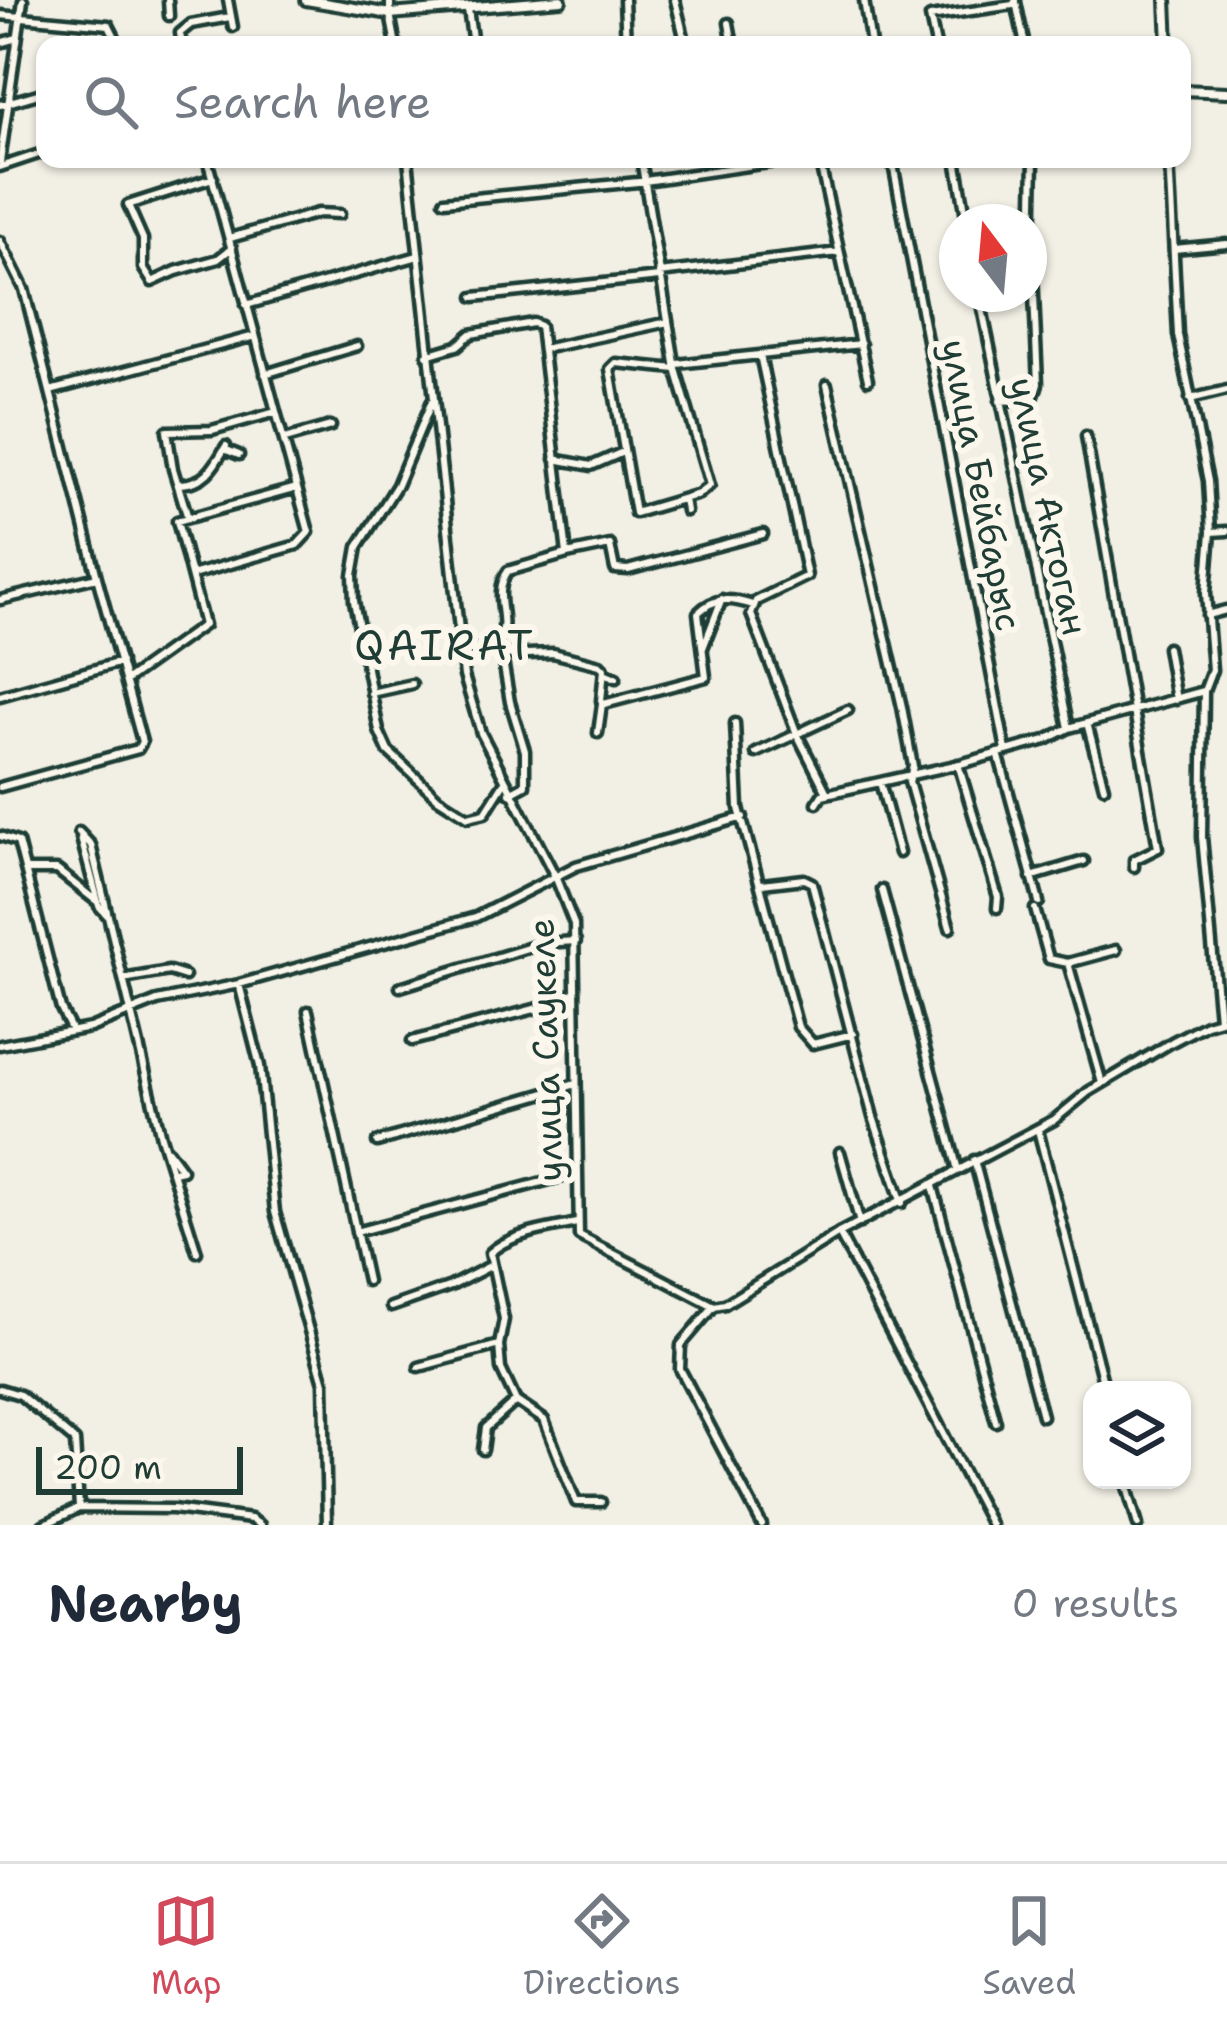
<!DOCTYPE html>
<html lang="en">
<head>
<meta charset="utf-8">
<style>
  :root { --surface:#fff; --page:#f6f6f7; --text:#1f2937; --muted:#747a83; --line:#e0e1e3; --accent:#d1495b }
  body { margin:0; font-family:"Shantell Sans",sans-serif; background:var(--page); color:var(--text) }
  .controls { position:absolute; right:36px; bottom:36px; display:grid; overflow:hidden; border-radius:24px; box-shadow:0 3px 9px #0004 }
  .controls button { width:108px; height:108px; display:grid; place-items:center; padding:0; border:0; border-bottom:3px solid var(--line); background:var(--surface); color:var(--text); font:60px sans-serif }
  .compass { position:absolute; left:939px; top:204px; width:108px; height:108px; border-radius:50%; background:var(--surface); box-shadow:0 3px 9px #0004; rotate:344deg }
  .scale { position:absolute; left:36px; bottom:30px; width:207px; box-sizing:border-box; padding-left:12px; border:6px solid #1f3d34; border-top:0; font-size:33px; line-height:42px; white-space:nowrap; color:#1f3d34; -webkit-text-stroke:9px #fbf7ec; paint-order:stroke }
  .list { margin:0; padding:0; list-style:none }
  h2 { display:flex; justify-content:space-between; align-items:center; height:156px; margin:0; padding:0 48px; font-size:51px }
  h2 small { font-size:39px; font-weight:400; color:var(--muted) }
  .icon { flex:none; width:66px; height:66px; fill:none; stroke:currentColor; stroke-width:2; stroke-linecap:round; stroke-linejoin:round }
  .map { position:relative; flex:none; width:1227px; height:1525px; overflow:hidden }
  .search { position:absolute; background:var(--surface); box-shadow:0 3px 9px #0004; left:36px; right:36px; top:36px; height:132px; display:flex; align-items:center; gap:30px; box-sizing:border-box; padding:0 42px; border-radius:24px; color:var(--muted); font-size:45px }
  .sheet { height:336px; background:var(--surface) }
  nav { display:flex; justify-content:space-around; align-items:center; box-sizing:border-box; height:168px; border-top:3px solid var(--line); background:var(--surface); font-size:33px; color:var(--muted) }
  nav a { display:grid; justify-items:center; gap:6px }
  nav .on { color:var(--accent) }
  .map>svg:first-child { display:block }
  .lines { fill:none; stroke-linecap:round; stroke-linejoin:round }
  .minor-casing { stroke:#1f3d34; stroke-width:15 }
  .tertiary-casing { stroke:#1f3d34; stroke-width:15 }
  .secondary-casing { stroke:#1f3d34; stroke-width:16 }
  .minor { stroke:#fbf7ec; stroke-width:6 }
  .tertiary { stroke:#fbf7ec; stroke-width:6 }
  .secondary { stroke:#fbf7ec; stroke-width:8 }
  .labels { text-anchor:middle; stroke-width:12; stroke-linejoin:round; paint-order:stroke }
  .street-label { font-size:36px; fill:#1f3d34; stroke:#fbf7ec }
  .quarter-label { font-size:42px; letter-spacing:3px; fill:#1f3d34; stroke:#fbf7ec }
</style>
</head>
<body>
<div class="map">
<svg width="1227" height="1525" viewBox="0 0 1227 1525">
  <rect width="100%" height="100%" fill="#f2f0e5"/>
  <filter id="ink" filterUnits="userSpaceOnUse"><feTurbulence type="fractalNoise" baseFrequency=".00833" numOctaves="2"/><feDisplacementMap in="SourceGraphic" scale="24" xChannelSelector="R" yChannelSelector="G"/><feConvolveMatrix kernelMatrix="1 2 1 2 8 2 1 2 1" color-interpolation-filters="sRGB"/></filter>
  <g filter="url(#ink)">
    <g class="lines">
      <g class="minor-casing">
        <path id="minor" d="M 168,0 L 169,16
          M 228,0 L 233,27
          M 390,0 L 390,14
          M 624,0 L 626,45
          M 675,0 L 686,45
          M 864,0 L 871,45
          M 1016,2 L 1025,45
          M 468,9 L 473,45
          M 0,15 L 109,25 L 119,45
          M 729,23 L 733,45
          M 0,43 L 17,38
          M 182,45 L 180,33 L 191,24 L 230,17
          M 936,45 L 930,17 L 1013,5 L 1016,0
          M 0,105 L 45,92
          M 641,159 L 676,369 L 710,485 L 699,494 L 635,513 L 610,369 L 616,363 L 676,369
          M 819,159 L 868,380
          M 892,159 L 1006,750
          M 956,159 L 967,222
          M 0,162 L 23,0
          M 0,167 L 45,152
          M 213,178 L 128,205 L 143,239 L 143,268 L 152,282 L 176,271 L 218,259 L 232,248
          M 444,201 L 638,182 L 796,159
          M 230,238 L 318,213 L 340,214
          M 0,241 L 24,289 L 97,577
          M 1174,249 L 1227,244
          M 659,273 L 839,252
          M 979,294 L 1069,728
          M 474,297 L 659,277
          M 246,305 L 418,256
          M 543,349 L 668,322
          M 427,355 L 457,346 L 471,334 L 533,323 L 540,326 L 567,554 L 508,571 C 484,605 535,644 462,651
          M 760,355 L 807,576 L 756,601 L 751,614 L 797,734 L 827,793
          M 677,364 L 861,344
          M 265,374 L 357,346
          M 827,385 L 902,707 L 913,766 L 909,782 L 950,928
          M 50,391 L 255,336
          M 1190,399 L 1227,390
          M 432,401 L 397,485 L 358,547 L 353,575 L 354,601 L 379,731 L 388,751 L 438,798 L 468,817 L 485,813 L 504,783
          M 1000,401 L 1033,399 L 1038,384 L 1032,250 L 1034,159
          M 1086,436 L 1158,848 L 1134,860 L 1134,867
          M 285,439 L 331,426
          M 224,449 L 239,455
          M 555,459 L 591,466 L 623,452
          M 180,484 C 206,483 214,467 226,446
          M 684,499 L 686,511
          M 188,518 L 173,469 L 167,431 L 212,430 L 276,412
          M 1211,532 L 1227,531
          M 567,554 L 610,545 L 615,569 L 628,570 L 763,534
          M 192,575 L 297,545 L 309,532 L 207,159
          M 0,600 L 97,577 L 142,742 L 138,749 L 0,787
          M 1207,615 L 1226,610
          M 494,645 L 502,655 L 510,702 L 525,751 L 525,785 L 510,793
          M 703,648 L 722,599
          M 1167,648 L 1176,700
          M 502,655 L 553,653 L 600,665 L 604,669 L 601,701 L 604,704 L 706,677 L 698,613 C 715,596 731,598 753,605
          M 604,673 L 616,678
          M 128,679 L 204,625 L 177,521 L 297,488
          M 371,693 L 412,684
          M 0,696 L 121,662
          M 735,723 L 739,808 L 798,1027 L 813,1044 L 853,1034
          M 1087,723 L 1104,787
          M 598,733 L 602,704
          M 756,753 L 848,710
          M 998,753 L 1039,902
          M 958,764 L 998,897 L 997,908
          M 880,782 L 899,853
          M 817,803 L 822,795 L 960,764 L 1046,740 L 1069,728 L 1204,691
          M 79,832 L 91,845 L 161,1137 L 197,1252
          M 0,836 L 18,842 L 61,1009 L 70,1027
          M 81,838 L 99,906 L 107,915
          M 26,870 L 57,870 L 95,900
          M 1031,877 L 1084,861
          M 762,884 L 804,879 L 812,883 L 873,1117 L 902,1203
          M 882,890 L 958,1170
          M 1035,909 L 1049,959 L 1068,963 L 1102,1083
          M 1068,963 L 1116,950
          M 123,979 L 169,971 L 185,976
          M 239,984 L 260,1066 L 275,1212 L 324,1383 L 327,1525
          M 400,987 L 544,943 L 576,941
          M 308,1011 L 367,1281
          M 412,1041 L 546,1006 L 575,992
          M 0,1045 L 90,1028 L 157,1001 L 239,984 L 476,917 L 576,866 L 743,817
          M 1038,1130 L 1105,1390
          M 377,1142 L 576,1084
          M 168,1151 L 182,1170 L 173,1172
          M 840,1152 L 860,1223
          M 974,1160 L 1042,1416
          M 933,1186 L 996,1422
          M 577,1223 C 550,1229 511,1233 490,1253 L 504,1319 L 499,1345 L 501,1369 L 516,1401 L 544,1420 L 576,1502 L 601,1502
          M 356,1232 L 576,1173
          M 839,1233 L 991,1525
          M 714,1306 L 681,1345 L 680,1369 L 762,1525
          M 391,1307 L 451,1286 L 492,1265
          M 419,1367 L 499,1345
          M 0,1389 L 20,1395 L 75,1441 L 79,1508
          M 483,1450 L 486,1428 L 516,1401
          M 1125,1480 L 1138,1525
          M 43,1525 L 79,1508 L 173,1509 L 251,1519 L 260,1525"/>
      </g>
      <g class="tertiary-casing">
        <path id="tertiary" d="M 390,14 L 396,45
          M 408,159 L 464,676 L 481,733 L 555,876 L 574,924 L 579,1236 L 714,1306 L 725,1304 L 839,1233 L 1054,1120 L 1088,1092 L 1172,1042 L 1206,1024 L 1227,1018
          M 1169,159 L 1178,335 L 1208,481 L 1211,532 L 1206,593 L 1212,670 L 1204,691 L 1202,837 L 1219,1019"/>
      </g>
      <g class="secondary-casing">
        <path id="secondary" d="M 306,0 L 390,14 L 561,0
          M 1166,0 L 1168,45
          M 1182,90 L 1227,92"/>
      </g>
      <use href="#minor" class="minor"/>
      <use href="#tertiary" class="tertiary"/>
      <use href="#secondary" class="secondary"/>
    </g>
  </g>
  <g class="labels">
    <g class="street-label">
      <text transform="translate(982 485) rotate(79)" y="13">улица Бейбарыс</text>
      <text transform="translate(1049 506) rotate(78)" y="13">улица Актоган</text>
      <text transform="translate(545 1050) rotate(-92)" y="13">улица Саукеле</text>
    </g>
    <g class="quarter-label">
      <text x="445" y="660">QAIRAT</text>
    </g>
  </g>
</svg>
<div class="controls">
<button><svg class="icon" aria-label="layers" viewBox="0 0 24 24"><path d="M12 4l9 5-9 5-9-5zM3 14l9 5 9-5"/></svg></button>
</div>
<svg class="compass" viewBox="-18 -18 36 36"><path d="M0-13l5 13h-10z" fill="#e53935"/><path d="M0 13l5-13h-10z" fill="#747a83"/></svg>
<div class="scale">200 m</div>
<div class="search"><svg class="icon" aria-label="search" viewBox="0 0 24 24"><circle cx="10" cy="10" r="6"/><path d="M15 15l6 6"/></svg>Search here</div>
</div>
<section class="sheet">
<h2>Nearby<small>0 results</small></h2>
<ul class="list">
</ul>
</section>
<nav>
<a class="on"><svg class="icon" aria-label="map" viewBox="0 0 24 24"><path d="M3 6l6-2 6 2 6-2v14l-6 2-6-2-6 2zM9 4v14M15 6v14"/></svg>Map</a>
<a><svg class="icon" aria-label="directions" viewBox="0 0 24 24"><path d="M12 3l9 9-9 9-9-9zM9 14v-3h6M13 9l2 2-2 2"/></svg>Directions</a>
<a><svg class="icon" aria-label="saved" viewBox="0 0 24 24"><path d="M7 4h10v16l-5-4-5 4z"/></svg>Saved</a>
</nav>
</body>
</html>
